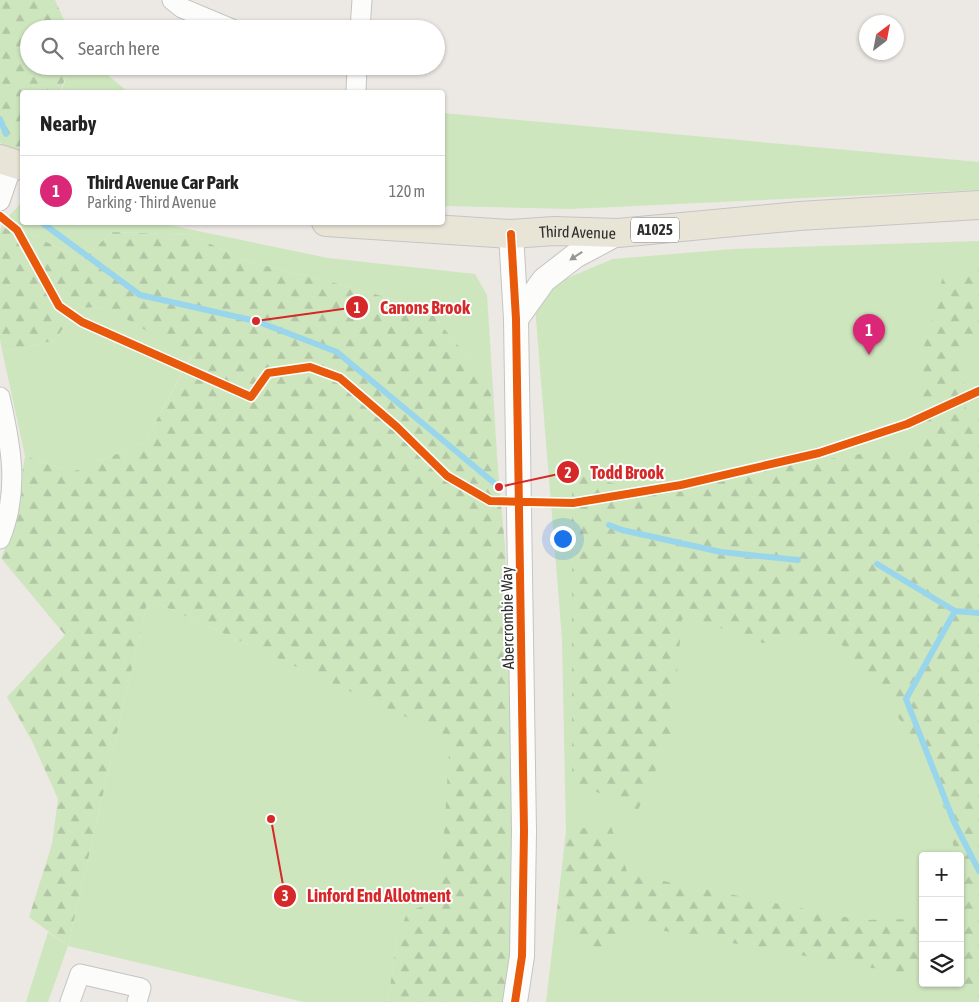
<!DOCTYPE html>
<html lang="en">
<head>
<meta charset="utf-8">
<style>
  :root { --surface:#fff; --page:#f6f6f6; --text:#222; --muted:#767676; --line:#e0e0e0; --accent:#db2777 }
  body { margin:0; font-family:"Asap Condensed",sans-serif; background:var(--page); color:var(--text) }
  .controls { position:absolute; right:15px; bottom:15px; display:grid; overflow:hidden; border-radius:5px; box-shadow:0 1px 4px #0004 }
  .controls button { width:45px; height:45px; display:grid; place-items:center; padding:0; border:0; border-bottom:1px solid var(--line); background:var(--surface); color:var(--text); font:25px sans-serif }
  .compass { position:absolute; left:859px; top:15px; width:45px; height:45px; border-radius:50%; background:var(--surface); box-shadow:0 1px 4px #0004; rotate:32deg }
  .you { position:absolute; left:562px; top:538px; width:18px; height:18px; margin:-12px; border:4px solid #fff; border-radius:50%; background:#1a73e8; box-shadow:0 0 0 8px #1a73e833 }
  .badge { display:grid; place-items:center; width:32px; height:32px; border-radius:50%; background:var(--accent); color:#fff; font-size:16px; font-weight:700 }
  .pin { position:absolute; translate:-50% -41px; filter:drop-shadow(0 1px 2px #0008) }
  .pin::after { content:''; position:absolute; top:26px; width:18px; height:15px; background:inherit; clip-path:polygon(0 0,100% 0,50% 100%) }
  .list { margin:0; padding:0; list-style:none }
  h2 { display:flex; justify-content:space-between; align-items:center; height:65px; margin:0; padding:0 20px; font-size:21px }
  h2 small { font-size:16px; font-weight:400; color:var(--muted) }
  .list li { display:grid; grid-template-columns:32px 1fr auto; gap:15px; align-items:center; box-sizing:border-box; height:70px; padding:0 20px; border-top:1px solid var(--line) }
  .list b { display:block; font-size:19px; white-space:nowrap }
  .list p { margin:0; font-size:16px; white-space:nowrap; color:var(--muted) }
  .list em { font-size:16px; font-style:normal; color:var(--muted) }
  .icon { flex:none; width:28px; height:28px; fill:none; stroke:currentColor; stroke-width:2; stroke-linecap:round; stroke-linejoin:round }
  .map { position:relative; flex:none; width:979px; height:1002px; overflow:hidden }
  .search { position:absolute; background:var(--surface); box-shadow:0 1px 4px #0004; left:20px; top:20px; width:425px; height:55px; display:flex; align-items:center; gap:12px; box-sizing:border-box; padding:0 18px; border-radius:28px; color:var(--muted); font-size:19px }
  .panel { position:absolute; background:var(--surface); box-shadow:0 1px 4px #0004; left:20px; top:90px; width:425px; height:135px; border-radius:5px }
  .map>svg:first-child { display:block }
  .green { fill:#cee6be; fill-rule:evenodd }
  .forest { fill:url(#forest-firs) }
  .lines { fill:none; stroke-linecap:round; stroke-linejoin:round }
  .stream { stroke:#99d6ec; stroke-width:6 }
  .minor-casing { stroke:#c5c4c5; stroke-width:21 }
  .tertiary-casing { stroke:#c5c4c5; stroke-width:26 }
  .primary-casing { stroke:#c6c5c4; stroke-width:30 }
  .minor { stroke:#fcfcfb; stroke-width:19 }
  .tertiary { stroke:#fcfcfb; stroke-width:24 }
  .primary { stroke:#e8e4d6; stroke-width:28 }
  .cycleway-casing { stroke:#fff; stroke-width:11 }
  .cycleway { stroke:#e8590c; stroke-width:8 }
  .oneway { fill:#959594 }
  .labels { text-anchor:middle; stroke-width:4; stroke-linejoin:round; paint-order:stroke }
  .shield { fill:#fff; stroke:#6d6d6d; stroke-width:1 }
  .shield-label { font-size:15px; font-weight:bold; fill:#2e2e2e }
  .street-label { font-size:16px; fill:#2e2e2e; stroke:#fff }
  .leader { fill:none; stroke:#d62828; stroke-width:2 }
  .callout-dot { fill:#d62828; stroke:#fff; stroke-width:2 }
  .mark-label { font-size:15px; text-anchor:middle; font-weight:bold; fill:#fff }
  .callout-label { font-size:18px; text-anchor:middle; font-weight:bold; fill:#d62828; stroke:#fff; stroke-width:4; stroke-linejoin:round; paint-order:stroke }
</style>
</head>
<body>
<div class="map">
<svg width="979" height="1002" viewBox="0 0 979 1002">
  <defs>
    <pattern id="forest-firs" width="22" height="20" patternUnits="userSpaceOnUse" patternTransform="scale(1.25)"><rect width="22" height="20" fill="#cee6be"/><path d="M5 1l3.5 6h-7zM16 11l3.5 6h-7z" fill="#b1c6a4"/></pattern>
  </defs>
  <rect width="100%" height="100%" fill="#ece8e4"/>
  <path class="green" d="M 70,66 L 97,66 L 128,92 L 61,92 Z
    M 443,113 L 979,162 L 979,190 L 570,209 L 443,206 Z
    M 22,202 L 22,222 L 159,223 L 328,258 L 475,274 L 487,295 L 499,487 L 490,384 L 428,309 L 339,284 L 246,261 L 192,235 L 112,232 L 82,260 L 17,227 L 9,216 Z
    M 979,241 L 979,1002 L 546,1002 L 566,833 L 562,639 L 535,307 L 558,282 L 613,259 L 733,249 ZM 923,856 L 960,856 L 960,983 L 923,983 Z
    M 106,307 L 191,356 L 144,443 L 72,472 L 25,456 L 2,350 L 21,349 L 55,340 L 77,308 Z
    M 148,599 L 451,737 L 440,902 L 397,937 L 388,1002 L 304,1002 L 68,946 L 48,1002 L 26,1002 L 48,932 L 68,946 Z"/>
  <path class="forest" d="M 0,0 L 55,0 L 68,29 L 29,29 L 29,66 L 70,66 L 60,92 L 22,92 L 22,145 L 15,151 L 0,143 Z
    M 3,220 L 82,260 L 112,232 L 192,235 L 246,261 L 339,284 L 428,309 L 490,384 L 505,546 L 513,749 L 515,942 L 504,1002 L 388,1002 L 397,937 L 408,911 L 440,901 L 450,737 L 148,599 L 68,946 L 29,917 L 52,844 L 58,799 L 32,741 L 7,697 L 65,635 L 1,558 L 13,529 L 25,456 L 72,472 L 144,443 L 191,357 L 106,307 L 77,308 L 55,340 L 21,349 L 2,350 L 0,339 L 0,233 Z
    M 979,267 L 979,344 L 964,347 L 966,415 L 979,410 L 979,1002 L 971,986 L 957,983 L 960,983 L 960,856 L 956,856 L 934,770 L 871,677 L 832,634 L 763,643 L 698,620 L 682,619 L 671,736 L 638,810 L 572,781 L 572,473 L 663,496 L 780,467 L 921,444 L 920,361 L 943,276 Z
    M 609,821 L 628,874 L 860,920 L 923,919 L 923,977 L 626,924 L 593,956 L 557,912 L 566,833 Z"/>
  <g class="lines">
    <path class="stream" d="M 0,119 L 6,134
      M 41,222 L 140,295 L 256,321 L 337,352 L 499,487
      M 609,525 L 622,530 L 721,552 L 798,560
      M 877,564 L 955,611 L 979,613
      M 955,611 L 906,699 L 954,822 L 979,871"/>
    <g class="minor-casing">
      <path id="minor" d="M 172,0 L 182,8 L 232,29
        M 360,29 L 362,0
        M 356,92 L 357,66
        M 0,201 L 13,163
        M 0,397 C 11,445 20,491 0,539
        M 70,1002 L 80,974 L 141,988 L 137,1002"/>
    </g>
    <g class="tertiary-casing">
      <path id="tertiary" d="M 511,234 L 516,319 L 524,831 L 522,956 L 515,1002
        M 516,319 L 544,280 L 575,256 L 618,233"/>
    </g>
    <g class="primary-casing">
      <g id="primary">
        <path d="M 0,159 L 22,166"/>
        <path id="s1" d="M 326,222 L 511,234 L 554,231 L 618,233 L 799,216 L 979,205"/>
      </g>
    </g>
    <use href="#minor" class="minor"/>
    <use href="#tertiary" class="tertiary"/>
    <use href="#primary" class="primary"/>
    <g class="cycleway-casing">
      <path id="cycleway" d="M 0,216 L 17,230 L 59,306 L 82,322 L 251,397 L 268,373 L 310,367 L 340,378 L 397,427 L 447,476 L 490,501 L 573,503 L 681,485 L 819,453 L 907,424 L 979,391
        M 511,234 L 516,319 L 524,831 L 522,956 L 515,1002"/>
    </g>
    <use href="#cycleway" class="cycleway"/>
  </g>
  <defs><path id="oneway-solid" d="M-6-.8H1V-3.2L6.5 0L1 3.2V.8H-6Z" transform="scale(1.25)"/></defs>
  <use class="oneway" href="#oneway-solid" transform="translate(576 256) rotate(147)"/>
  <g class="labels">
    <rect class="shield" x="631" y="217.5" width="48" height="25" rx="4"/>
    <g class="shield-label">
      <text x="655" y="235">A1025</text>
    </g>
    <g class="street-label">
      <text dy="6" stroke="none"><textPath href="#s1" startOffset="252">Third Avenue</textPath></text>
      <text transform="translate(507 618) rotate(-91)" y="6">Abercrombie Way</text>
    </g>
  </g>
  <path class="leader" d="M256 321L357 307M499 487L568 472M271 819L285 896"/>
  <g class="callout-dot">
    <circle cx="256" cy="321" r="5"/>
    <circle cx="499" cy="487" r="5"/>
    <circle cx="271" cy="819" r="5"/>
    <circle cx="357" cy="307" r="12"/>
    <circle cx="568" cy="472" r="12"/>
    <circle cx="285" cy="896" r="12"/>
  </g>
  <g class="mark-label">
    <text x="357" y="313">1</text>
    <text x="568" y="478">2</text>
    <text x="285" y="901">3</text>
  </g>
  <g class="callout-label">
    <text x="425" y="314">Canons Brook</text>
    <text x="627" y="479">Todd Brook</text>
    <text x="379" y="902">Linford End Allotment</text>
  </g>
</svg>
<div class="controls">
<button>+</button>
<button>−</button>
<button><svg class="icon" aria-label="layers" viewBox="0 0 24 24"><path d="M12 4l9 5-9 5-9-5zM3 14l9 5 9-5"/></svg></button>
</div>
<svg class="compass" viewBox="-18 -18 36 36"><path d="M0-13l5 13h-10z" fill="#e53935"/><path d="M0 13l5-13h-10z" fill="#767676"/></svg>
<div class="you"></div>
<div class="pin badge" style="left:869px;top:355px">1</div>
<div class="search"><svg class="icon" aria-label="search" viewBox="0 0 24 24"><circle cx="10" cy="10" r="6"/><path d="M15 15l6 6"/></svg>Search here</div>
<section class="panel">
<h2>Nearby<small></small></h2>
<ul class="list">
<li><span class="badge">1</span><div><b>Third Avenue Car Park</b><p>Parking · Third Avenue</p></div><em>120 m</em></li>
</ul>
</section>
</div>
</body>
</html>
